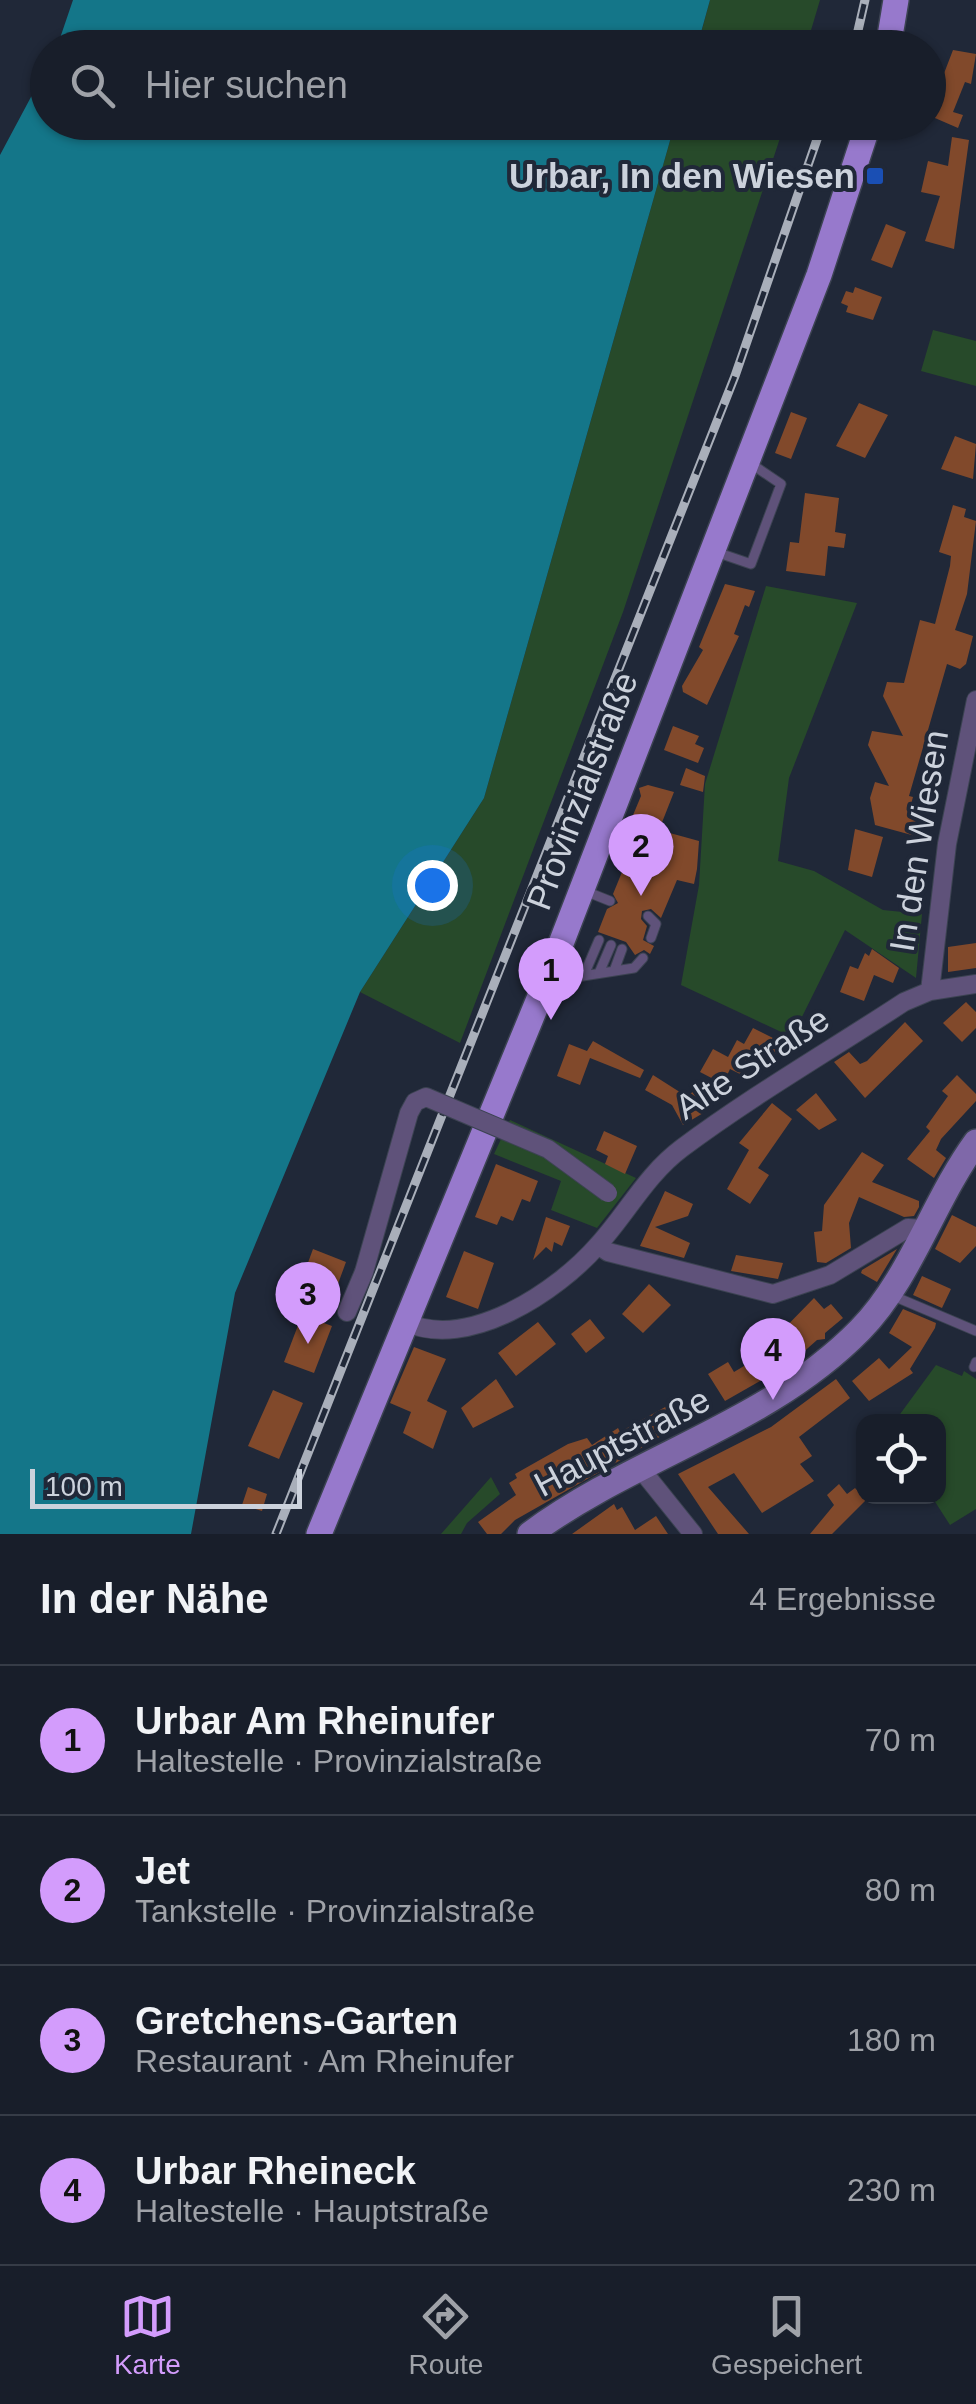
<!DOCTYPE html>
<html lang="de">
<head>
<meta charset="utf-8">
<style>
  :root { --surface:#181e2a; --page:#252b36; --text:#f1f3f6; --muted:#9fa2a8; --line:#363c47; --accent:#d39cfc }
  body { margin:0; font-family:Helvetica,sans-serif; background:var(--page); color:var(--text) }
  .controls { position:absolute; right:30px; bottom:30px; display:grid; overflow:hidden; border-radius:20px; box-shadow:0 2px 8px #0004 }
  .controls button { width:90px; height:90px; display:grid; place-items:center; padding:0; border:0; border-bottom:2px solid var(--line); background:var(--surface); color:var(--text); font:50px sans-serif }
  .scale { position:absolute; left:30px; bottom:25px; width:272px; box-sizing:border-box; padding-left:10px; border:5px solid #ccd2dc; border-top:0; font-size:28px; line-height:35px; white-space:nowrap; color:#ccd2dc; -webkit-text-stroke:8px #202838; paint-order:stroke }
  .you { position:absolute; left:432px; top:885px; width:35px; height:35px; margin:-25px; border:8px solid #fff; border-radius:50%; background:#1a73e8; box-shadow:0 0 0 15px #1a73e833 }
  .badge { display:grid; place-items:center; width:65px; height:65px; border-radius:50%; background:var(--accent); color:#111; font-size:32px; font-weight:700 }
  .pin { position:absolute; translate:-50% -82px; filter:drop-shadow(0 2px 5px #0008) }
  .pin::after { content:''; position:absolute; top:52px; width:35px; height:30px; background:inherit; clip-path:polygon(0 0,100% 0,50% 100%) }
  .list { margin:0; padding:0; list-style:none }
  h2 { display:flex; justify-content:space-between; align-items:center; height:130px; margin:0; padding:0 40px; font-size:42px }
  h2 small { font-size:32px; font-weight:400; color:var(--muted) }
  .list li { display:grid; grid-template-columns:65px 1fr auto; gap:30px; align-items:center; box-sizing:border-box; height:150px; padding:0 40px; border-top:2px solid var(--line) }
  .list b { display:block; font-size:38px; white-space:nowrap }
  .list p { margin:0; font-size:32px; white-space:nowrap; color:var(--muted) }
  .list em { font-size:32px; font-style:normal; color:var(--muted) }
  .icon { flex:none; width:55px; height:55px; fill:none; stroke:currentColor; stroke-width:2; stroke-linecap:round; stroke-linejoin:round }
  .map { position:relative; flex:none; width:976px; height:1534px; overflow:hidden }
  .search { position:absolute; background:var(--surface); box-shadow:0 2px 8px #0004; left:30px; right:30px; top:30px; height:110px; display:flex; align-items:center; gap:25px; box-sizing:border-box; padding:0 35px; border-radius:55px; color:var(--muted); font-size:38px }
  .sheet { height:730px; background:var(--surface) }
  nav { display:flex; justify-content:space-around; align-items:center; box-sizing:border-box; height:140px; border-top:2px solid var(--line); background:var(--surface); font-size:28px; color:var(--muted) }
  nav a { display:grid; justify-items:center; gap:5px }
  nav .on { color:var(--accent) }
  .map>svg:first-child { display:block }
  .green { fill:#274a2a }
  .water { fill:#147689 }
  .building { fill:#81492b }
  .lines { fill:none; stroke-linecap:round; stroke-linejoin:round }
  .lane-casing { stroke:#3c4352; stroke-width:11 }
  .street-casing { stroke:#3c4352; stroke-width:20 }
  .secondary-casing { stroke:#3c4352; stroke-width:28 }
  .primary-casing { stroke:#3c4352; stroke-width:28 }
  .lane { stroke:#5f527a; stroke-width:9 }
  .street { stroke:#5f527a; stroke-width:18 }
  .secondary { stroke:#7f68a9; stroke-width:25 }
  .primary { stroke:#9779cc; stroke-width:25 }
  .rail-casing { stroke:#a9afba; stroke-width:9 }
  .rail { stroke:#202838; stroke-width:5; stroke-dasharray:15; stroke-linecap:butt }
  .street-bridge-casing { stroke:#3c4352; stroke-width:20; stroke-linecap:butt }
  .street-bridge { stroke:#5f527a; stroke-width:18 }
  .transit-dot { fill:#1a4fb4; stroke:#202838; stroke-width:4 }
  .labels { text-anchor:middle; stroke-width:8; stroke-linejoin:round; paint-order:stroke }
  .poi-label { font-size:35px; font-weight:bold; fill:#ccd2dc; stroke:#202838; text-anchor:end }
  .street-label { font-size:35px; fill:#ccd2dc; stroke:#202838 }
</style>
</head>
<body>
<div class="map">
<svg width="976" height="1534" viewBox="0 0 976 1534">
  <rect width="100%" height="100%" fill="#202838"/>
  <path class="green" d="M 710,0 L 820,0 L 806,47 L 697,48 Z
    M 675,123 L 785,123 L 623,612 L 460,1043 L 360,992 L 484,798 Z
    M 933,330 L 976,341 L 976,386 L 921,371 Z
    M 766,586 L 857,603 L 789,778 L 778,861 L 814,871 L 883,910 L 922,914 L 916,978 L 845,930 L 792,1037 L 681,985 L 699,885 L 705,784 Z
    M 510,1120 L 636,1178 L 597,1228 L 551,1210 L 561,1181 L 494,1154 Z
    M 936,1365 L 962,1376 L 964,1371 L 976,1379 L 976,1509 L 950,1525 L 932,1497 L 938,1496 L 938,1422 L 895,1421 Z
    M 491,1477 L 500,1494 L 467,1523 L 461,1534 L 441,1534 Z"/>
  <path class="water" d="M 73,0 L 710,0 L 697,47 L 57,47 Z
    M 47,67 L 48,122 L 675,123 L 484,798 L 360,992 L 235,1293 L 191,1534 L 0,1534 L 0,155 Z"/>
  <path class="building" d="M 953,50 L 976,54 L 971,84 L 965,82 L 953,112 L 963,115 L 958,128 L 928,115 Z
    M 952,137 L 969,140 L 954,249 L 925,241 L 940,196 L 921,192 L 928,161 L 948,166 Z
    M 886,224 L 906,232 L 892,268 L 871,260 Z
    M 855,287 L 882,297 L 873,320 L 846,312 L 848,306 L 841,303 L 846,291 L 853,293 Z
    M 859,403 L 888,415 L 865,458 L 836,446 Z
    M 791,412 L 807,418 L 791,459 L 775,453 Z
    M 955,436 L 976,444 L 973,479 L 941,469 Z
    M 805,493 L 839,498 L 835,532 L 846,534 L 844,548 L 828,546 L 825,576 L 786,571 L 790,542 L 799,543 Z
    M 953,505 L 966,509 L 964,517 L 976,521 L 967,594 L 955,630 L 973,636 L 966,664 L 960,669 L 947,664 L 909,796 L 913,797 L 908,815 L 924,821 L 919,837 L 875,825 L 870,798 L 875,782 L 889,786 L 868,745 L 872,731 L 903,736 L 883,696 L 887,682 L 904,683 L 920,620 L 935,624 L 950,566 L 951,556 L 939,552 Z
    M 725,584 L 755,591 L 749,607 L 745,605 L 734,634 L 739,636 L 707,705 L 683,692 L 682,686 L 703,650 L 699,647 Z
    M 673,726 L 699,736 L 695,744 L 704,748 L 698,763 L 664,750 Z
    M 686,768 L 705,776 L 703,792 L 680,785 Z
    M 648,785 L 674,792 L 659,830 L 699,841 L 697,869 L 694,884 L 677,880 L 661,918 L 651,909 L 642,911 L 641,919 L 647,926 L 643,940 L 654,946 L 650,954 L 644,950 L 635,955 L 626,942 L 598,932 L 607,909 L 618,903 L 613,894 L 629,855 L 618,851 L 641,796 L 639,788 Z
    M 855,829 L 883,837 L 872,877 L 848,870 Z
    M 976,943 L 976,968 L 948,972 L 948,947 Z
    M 872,949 L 899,968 L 893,983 L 874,975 L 864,1001 L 840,992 L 850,966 L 858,969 L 865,953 L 869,956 Z
    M 966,1002 L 976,1012 L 976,1028 L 962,1042 L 943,1023 Z
    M 905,1022 L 923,1041 L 865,1098 L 834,1062 L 849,1052 L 860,1064 L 867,1061 Z
    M 753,1028 L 783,1043 L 774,1060 L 767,1056 L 759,1073 L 746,1066 L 742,1075 L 730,1069 L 723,1084 L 700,1072 L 713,1049 L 728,1057 L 737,1040 L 744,1044 Z
    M 593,1041 L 644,1070 L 640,1078 L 590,1058 L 580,1085 L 557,1076 L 569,1044 L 587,1051 Z
    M 653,1075 L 686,1096 L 698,1089 L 710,1109 L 683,1125 L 672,1105 L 645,1090 Z
    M 957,1075 L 976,1094 L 976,1101 L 941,1139 L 936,1150 L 946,1158 L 934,1178 L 907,1159 L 930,1131 L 926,1127 L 948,1096 L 942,1091 Z
    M 816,1093 L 837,1120 L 819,1130 L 796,1110 Z
    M 772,1103 L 792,1119 L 758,1168 L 769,1175 L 750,1204 L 727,1189 L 749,1150 L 739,1143 Z
    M 604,1131 L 637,1146 L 625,1174 L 605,1164 L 608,1156 L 596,1150 Z
    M 862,1152 L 884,1165 L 872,1182 L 919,1201 L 919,1207 L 914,1216 L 904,1217 L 859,1197 L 849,1223 L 851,1248 L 826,1263 L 817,1262 L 814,1232 L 822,1231 L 824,1205 Z
    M 496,1164 L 538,1181 L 530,1202 L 522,1199 L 513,1221 L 501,1216 L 497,1225 L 475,1217 Z
    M 665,1191 L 693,1204 L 688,1216 L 655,1227 L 690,1243 L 684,1258 L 640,1246 Z
    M 952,1215 L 976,1227 L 976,1246 L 960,1263 L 935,1249 Z
    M 546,1217 L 570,1226 L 562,1246 L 554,1242 L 552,1252 L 546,1247 L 533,1260 Z
    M 313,1249 L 346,1262 L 335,1292 L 302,1279 Z
    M 897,1249 L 877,1282 L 861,1273 L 862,1270 Z
    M 464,1251 L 494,1263 L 478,1309 L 446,1297 Z
    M 736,1255 L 783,1263 L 778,1279 L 731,1271 Z
    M 922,1276 L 951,1289 L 942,1308 L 913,1295 Z
    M 649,1284 L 671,1305 L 643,1333 L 622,1314 Z
    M 814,1298 L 824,1309 L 831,1304 L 843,1318 L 825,1333 L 825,1339 L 817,1340 L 790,1364 L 725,1401 L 708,1374 L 728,1362 L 734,1372 L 774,1348 L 770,1343 Z
    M 903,1309 L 936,1323 L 935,1328 L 910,1369 L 913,1373 L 869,1401 L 852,1381 L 879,1358 L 889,1369 L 912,1347 L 889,1333 Z
    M 302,1315 L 332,1326 L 314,1373 L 284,1362 Z
    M 590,1319 L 605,1338 L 586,1353 L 571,1334 Z
    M 538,1322 L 556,1344 L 516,1376 L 498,1353 Z
    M 414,1347 L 446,1359 L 427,1401 L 447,1411 L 433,1449 L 403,1433 L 411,1412 L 390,1403 Z
    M 496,1379 L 514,1407 L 473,1428 L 461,1408 Z
    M 836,1379 L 850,1398 L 799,1437 L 812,1456 L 800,1464 L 814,1481 L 762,1513 L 734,1473 L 708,1487 L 749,1534 L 718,1534 L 678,1474 L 771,1427 Z
    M 273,1390 L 303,1403 L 279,1459 L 248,1446 Z
    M 676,1401 L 688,1420 L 626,1457 L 515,1520 L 501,1534 L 487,1534 L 478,1522 L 516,1495 L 509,1483 L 517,1478 L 515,1474 L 568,1444 L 587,1438 L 592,1445 L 618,1428 L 620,1432 Z
    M 839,1484 L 847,1494 L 855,1488 L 866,1500 L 832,1534 L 810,1534 L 834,1505 L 827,1495 Z
    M 248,1487 L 267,1494 L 262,1511 L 242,1505 Z
    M 614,1504 L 617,1510 L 622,1507 L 635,1530 L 656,1516 L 668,1534 L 572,1534 Z"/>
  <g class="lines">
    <g class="lane-casing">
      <path id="lane" d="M 716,552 L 751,564 L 781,484 L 750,463
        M 585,891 L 610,901
        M 648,916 L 656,924 L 651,938
        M 614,971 L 622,949
        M 552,973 L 570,978 L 634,968 L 643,958
        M 599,973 L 611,945
        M 584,975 L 599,940
        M 891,1295 L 976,1331
        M 974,1367 L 976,1362"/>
    </g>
    <g class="street-casing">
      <path id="street" d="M 930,991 L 947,844 L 976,700
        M 598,1245 L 608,1252 L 773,1294 L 830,1275 L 908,1228 L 922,1229
        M 347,1312 L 364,1272
        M 405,1322 C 468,1351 557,1292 598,1245 C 628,1212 646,1175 682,1148 C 753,1095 831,1050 904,1002 L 930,991 L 976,984
        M 640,1468 L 693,1534"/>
    </g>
    <g class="secondary-casing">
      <path id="secondary" d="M 530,1534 C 635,1456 767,1425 860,1330 C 911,1278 933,1201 976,1142"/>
    </g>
    <g class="primary-casing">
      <path id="primary" d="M 888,48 L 896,0
        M 319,1534 L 550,972 L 819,275 L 869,122"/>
    </g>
    <use href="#lane" class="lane"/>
    <use href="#street" class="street"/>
    <use href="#secondary" class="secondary"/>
    <use href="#primary" class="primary"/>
    <g class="rail-casing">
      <path id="rail" d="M 854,48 L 865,0
        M 276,1534 L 735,376 L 823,122"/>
    </g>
    <use href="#rail" class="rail"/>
    <g class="street-bridge-casing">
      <path id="street-bridge" d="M 364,1272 L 409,1113 L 415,1102 L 426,1097 L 548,1149 L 608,1193"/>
    </g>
    <use href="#street-bridge" class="street-bridge"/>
  </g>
  <rect class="transit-dot" x="865" y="166" width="20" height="20" rx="5"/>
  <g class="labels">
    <g class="poi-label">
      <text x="855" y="188">Urbar, In den Wiesen</text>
    </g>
    <g class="street-label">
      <text transform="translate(582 791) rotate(-69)" y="12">Provinzialstraße</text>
      <text transform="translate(919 841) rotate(-81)" y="12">In den Wiesen</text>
      <text transform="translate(752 1063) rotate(-33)" y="12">Alte Straße</text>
      <text transform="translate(622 1442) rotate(-28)" y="12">Hauptstraße</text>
    </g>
  </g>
</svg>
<div class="controls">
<button><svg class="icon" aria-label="locate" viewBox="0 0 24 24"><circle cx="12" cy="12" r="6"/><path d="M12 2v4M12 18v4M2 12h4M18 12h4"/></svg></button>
</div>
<div class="scale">100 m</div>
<div class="you"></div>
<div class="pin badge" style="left:551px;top:1020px">1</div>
<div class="pin badge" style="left:641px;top:896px">2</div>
<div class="pin badge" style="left:308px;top:1344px">3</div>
<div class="pin badge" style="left:773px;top:1400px">4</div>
<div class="search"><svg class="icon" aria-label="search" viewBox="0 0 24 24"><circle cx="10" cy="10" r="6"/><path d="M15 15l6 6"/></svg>Hier suchen</div>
</div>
<section class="sheet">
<h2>In der Nähe<small>4 Ergebnisse</small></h2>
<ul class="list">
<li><span class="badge">1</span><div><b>Urbar Am Rheinufer</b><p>Haltestelle · Provinzialstraße</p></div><em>70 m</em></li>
<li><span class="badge">2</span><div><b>Jet</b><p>Tankstelle · Provinzialstraße</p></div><em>80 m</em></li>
<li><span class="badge">3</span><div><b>Gretchens-Garten</b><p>Restaurant · Am Rheinufer</p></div><em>180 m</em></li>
<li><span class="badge">4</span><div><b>Urbar Rheineck</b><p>Haltestelle · Hauptstraße</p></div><em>230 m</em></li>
</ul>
</section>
<nav>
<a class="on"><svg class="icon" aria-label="map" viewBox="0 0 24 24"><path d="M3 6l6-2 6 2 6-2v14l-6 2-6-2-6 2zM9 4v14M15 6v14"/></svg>Karte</a>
<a><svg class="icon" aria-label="directions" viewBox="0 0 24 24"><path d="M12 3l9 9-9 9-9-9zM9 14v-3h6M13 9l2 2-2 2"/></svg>Route</a>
<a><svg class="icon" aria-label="saved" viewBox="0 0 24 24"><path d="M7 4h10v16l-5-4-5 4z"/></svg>Gespeichert</a>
</nav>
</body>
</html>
